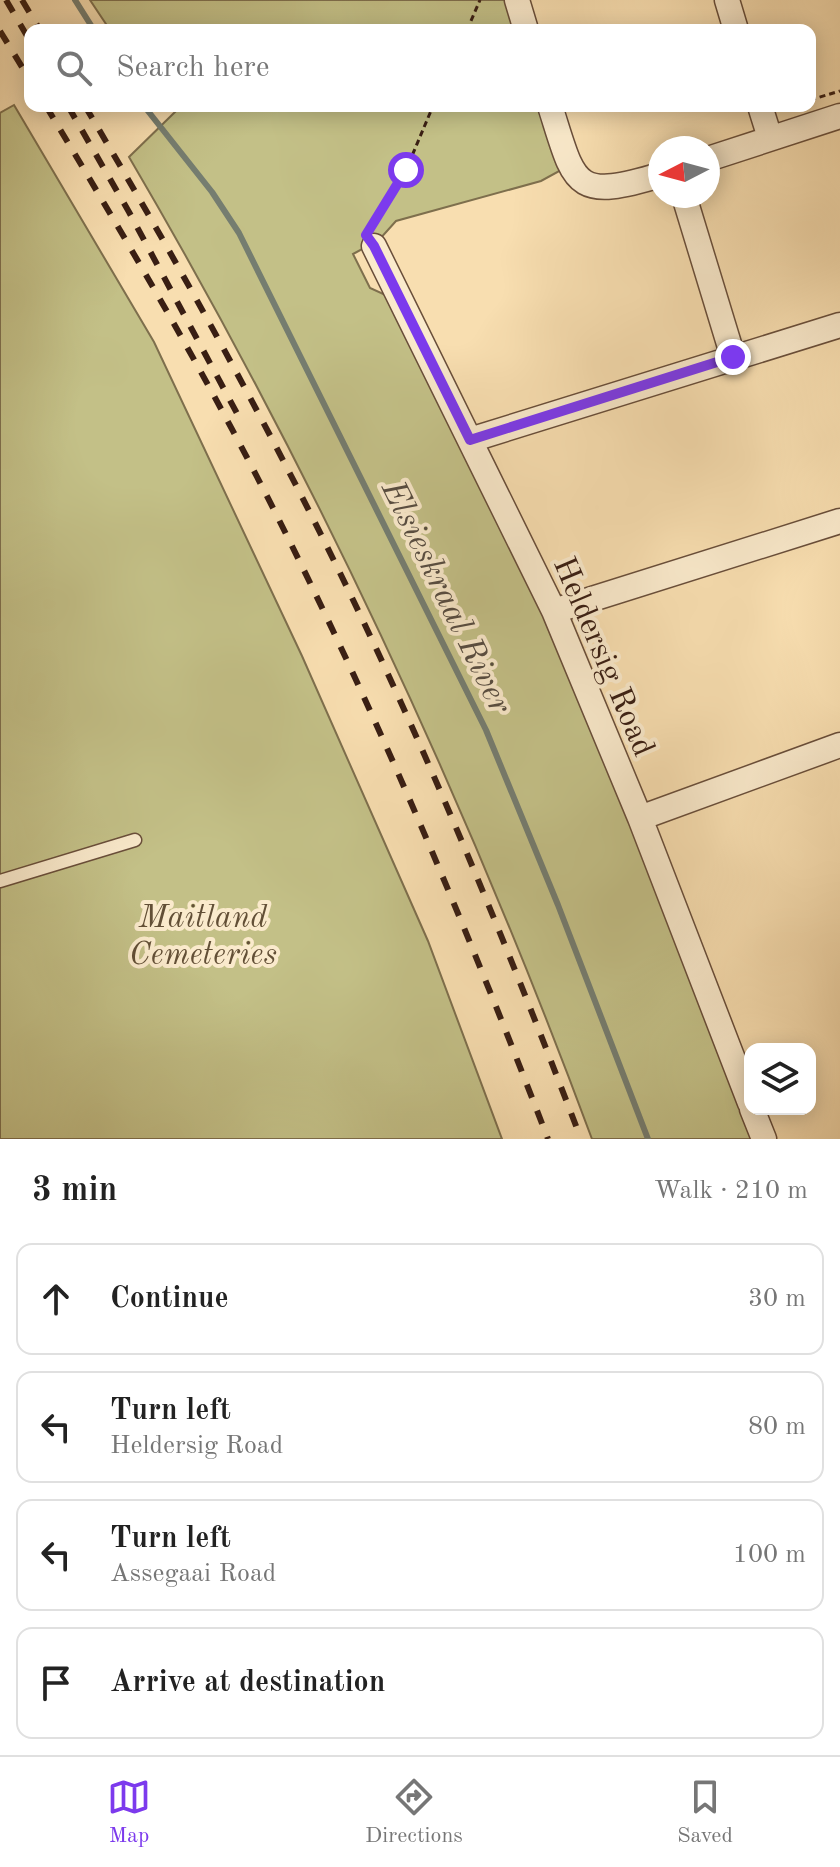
<!DOCTYPE html>
<html lang="en">
<head>
<meta charset="utf-8">
<style>
  :root { --surface:#fff; --page:#f2f2f2; --text:#222; --muted:#767676; --line:#e0e0e0; --accent:#7c3aed }
  body { margin:0; font-family:"Old Standard TT",serif; background:var(--page); color:var(--text) }
  .controls { position:absolute; right:24px; bottom:24px; display:grid; overflow:hidden; border-radius:16px; box-shadow:0 4px 20px #0003 }
  .controls button { width:72px; height:72px; display:grid; place-items:center; padding:0; border:0; border-bottom:2px solid var(--line); background:var(--surface); color:var(--text); font:40px sans-serif }
  .compass { position:absolute; left:648px; top:136px; width:72px; height:72px; border-radius:50%; background:var(--surface); box-shadow:0 4px 20px #0003; rotate:264deg }
  .stop { position:absolute; width:24px; height:24px; margin:-18px; border:6px solid #7c3aed; border-radius:50%; background:#fff }
  .stop.end { background:#7c3aed; border-color:#fff; box-shadow:0 2px 8px #0008 }
  .list { margin:0; padding:0; list-style:none }
  h2 { display:flex; justify-content:space-between; align-items:center; height:104px; margin:0; padding:0 32px; font-size:34px }
  h2 small { font-size:26px; font-weight:400; color:var(--muted) }
  .list li { display:grid; grid-template-columns:52px 1fr auto; gap:24px; align-items:center; box-sizing:border-box; height:112px; margin:0 16px 16px; padding:0 16px; border:2px solid var(--line); border-radius:16px }
  .list b { display:block; font-size:30px; white-space:nowrap }
  .list p { margin:0; font-size:26px; white-space:nowrap; color:var(--muted) }
  .list em { font-size:26px; font-style:normal; color:var(--muted) }
  .icon { flex:none; width:44px; height:44px; fill:none; stroke:currentColor; stroke-width:2; stroke-linecap:round; stroke-linejoin:round }
  .map { position:relative; flex:none; width:840px; height:1139px; overflow:hidden }
  .search { position:absolute; background:var(--surface); box-shadow:0 4px 20px #0003; left:24px; right:24px; top:24px; height:88px; display:flex; align-items:center; gap:20px; box-sizing:border-box; padding:0 28px; border-radius:16px; color:var(--muted); font-size:30px }
  .sheet { height:616px; background:var(--surface) }
  nav { display:flex; justify-content:space-around; align-items:center; box-sizing:border-box; height:112px; border-top:2px solid var(--line); background:var(--surface); font-size:22px; color:var(--muted) }
  nav a { display:grid; justify-items:center; gap:4px }
  nav .on { color:var(--accent) }
  .map>svg:first-child { display:block }
  .green { fill:#c3c087; stroke:#7e6f4d; stroke-width:2 }
  .lines { fill:none; stroke-linecap:round; stroke-linejoin:round }
  .stream { stroke:#757d70; stroke-width:6 }
  .service-casing { stroke:#694e3a; stroke-width:15 }
  .minor-casing { stroke:#694e3a; stroke-width:27 }
  .path { stroke:#391e13; stroke-width:3; stroke-dasharray:6 4; stroke-linecap:butt }
  .service { stroke:#faeacc; stroke-width:12 }
  .minor { stroke:#faeacc; stroke-width:24 }
  .rail { stroke:#391e13; stroke-width:6; stroke-dasharray:14 14; stroke-linecap:butt }
  .route { stroke:#7c3aed; stroke-width:10 }
  .labels { text-anchor:middle; stroke-width:8; stroke-linejoin:round; paint-order:stroke }
  .street-label { font-size:32px; fill:#391e13; stroke:#faeacc }
  .park-label { font-size:32px; font-style:italic; fill:#624f36; stroke:#faeacc }
  .water-label { font-size:34px; font-style:italic; fill:#574d42; stroke:#faeacc }
</style>
</head>
<body>
<div class="map">
<svg width="840" height="1139" viewBox="0 0 840 1139">
  <rect width="100%" height="100%" fill="#f8deb0"/>
  <filter id="stains"><feTurbulence type="fractalNoise" baseFrequency=".0025" numOctaves="4"/><feColorMatrix values="0 0 0 0 .2 0 0 0 0 .09 0 0 0 0 .02 0 0 0 .5 -.17"/></filter>
  <radialGradient id="worn" r=".72"><stop offset=".6" stop-color="#630" stop-opacity="0"/><stop offset="1" stop-color="#630" stop-opacity=".3"/></radialGradient>
  <path class="green" d="M 90,0 L 508,0 L 518,30 L 110,30 Z
    M 14,105 L 154,342 L 302,656 L 428,941 L 502,1139 L 0,1139 L 0,113 Z
    M 173,106 L 542,106 L 563,169 L 541,181 L 396,221 L 379,240 L 353,254 L 370,288 L 390,297 L 585,701 L 755,1139 L 592,1139 C 466,799 312,469 129,157 L 176,111 Z"/>
  <g class="lines">
    <path class="stream" d="M 75,0 L 94,30
      M 144,106 L 212,192 L 239,233 L 486,730 L 558,905 L 648,1139"/>
    <g class="service-casing">
      <path id="service" d="M 0,881 L 135,840"/>
    </g>
    <g class="minor-casing">
      <path id="minor" d="M 517,0 L 526,30
        M 727,0 L 736,30
        M 550,106 C 575,184 572,202 660,175
        M 760,106 L 770,138
        M 708,159 L 840,116
        M 684,196 L 733,357
        M 374,246 L 554,611 L 640,818 L 750,1103
        M 470,440 L 840,325
        M 554,611 L 840,521
        M 640,818 L 840,745
        M 752,1109 L 764,1139"/>
    </g>
    <path class="path" d="M 467,30 L 480,0
      M 810,100 L 840,91
      M 782,110 L 793,106
      M 373,224 L 406,170 L 433,106"/>
    <use href="#service" class="service"/>
    <use href="#minor" class="minor"/>
    <path class="rail" d="M 6,0 L 30,41
      M 22,0 L 40,30
      M 0,31 L 30,80
      M 46,106 C 126,239 205,373 275,512 C 378,716 466,926 548,1139
      M 68,106 L 129,212 L 240,419
      M 85,106 C 161,234 234,364 302,497 C 408,704 498,921 581,1139"/>
  </g>
  <g class="lines">
    <path class="route" d="M 406,170 L 366,235 L 374,246 L 470,440 L 733,357"/>
  </g>
  <g class="labels">
    <g class="street-label">
      <text transform="translate(605 656) rotate(67)" y="11">Heldersig Road</text>
    </g>
    <g class="park-label">
      <text x="203" y="927">Maitland<tspan x="203" dy="37">Cemeteries</tspan></text>
    </g>
    <g class="water-label">
      <text transform="translate(448 596) rotate(64)" y="12">Elsieskraal River</text>
    </g>
  </g>
  <rect width="100%" height="100%" filter="url(#stains)"/>
  <rect width="100%" height="100%" fill="url(#worn)"/>
</svg>
<div class="controls">
<button><svg class="icon" aria-label="layers" viewBox="0 0 24 24"><path d="M12 4l9 5-9 5-9-5zM3 14l9 5 9-5"/></svg></button>
</div>
<svg class="compass" viewBox="-18 -18 36 36"><path d="M0-13l5 13h-10z" fill="#e53935"/><path d="M0 13l5-13h-10z" fill="#767676"/></svg>
<div class="stop" style="left:406px;top:170px"></div>
<div class="stop end" style="left:733px;top:357px"></div>
<div class="search"><svg class="icon" aria-label="search" viewBox="0 0 24 24"><circle cx="10" cy="10" r="6"/><path d="M15 15l6 6"/></svg>Search here</div>
</div>
<section class="sheet">
<h2>3 min<small>Walk · 210 m</small></h2>
<ul class="list">
<li><svg class="icon" aria-label="ahead" viewBox="0 0 24 24"><path d="M12 20V5M6 11l6-6 6 6"/></svg><div><b>Continue</b></div><em>30 m</em></li>
<li><svg class="icon" aria-label="left" viewBox="0 0 24 24"><path d="M17 20v-9H6M10 6l-5 5 5 5"/></svg><div><b>Turn left</b><p>Heldersig Road</p></div><em>80 m</em></li>
<li><svg class="icon" aria-label="left" viewBox="0 0 24 24"><path d="M17 20v-9H6M10 6l-5 5 5 5"/></svg><div><b>Turn left</b><p>Assegaai Road</p></div><em>100 m</em></li>
<li><svg class="icon" aria-label="arrive" viewBox="0 0 24 24"><path d="M6 21V4h12l-3 4 3 4H6"/></svg><div><b>Arrive at destination</b></div></li>
</ul>
</section>
<nav>
<a class="on"><svg class="icon" aria-label="map" viewBox="0 0 24 24"><path d="M3 6l6-2 6 2 6-2v14l-6 2-6-2-6 2zM9 4v14M15 6v14"/></svg>Map</a>
<a><svg class="icon" aria-label="directions" viewBox="0 0 24 24"><path d="M12 3l9 9-9 9-9-9zM9 14v-3h6M13 9l2 2-2 2"/></svg>Directions</a>
<a><svg class="icon" aria-label="saved" viewBox="0 0 24 24"><path d="M7 4h10v16l-5-4-5 4z"/></svg>Saved</a>
</nav>
</body>
</html>
